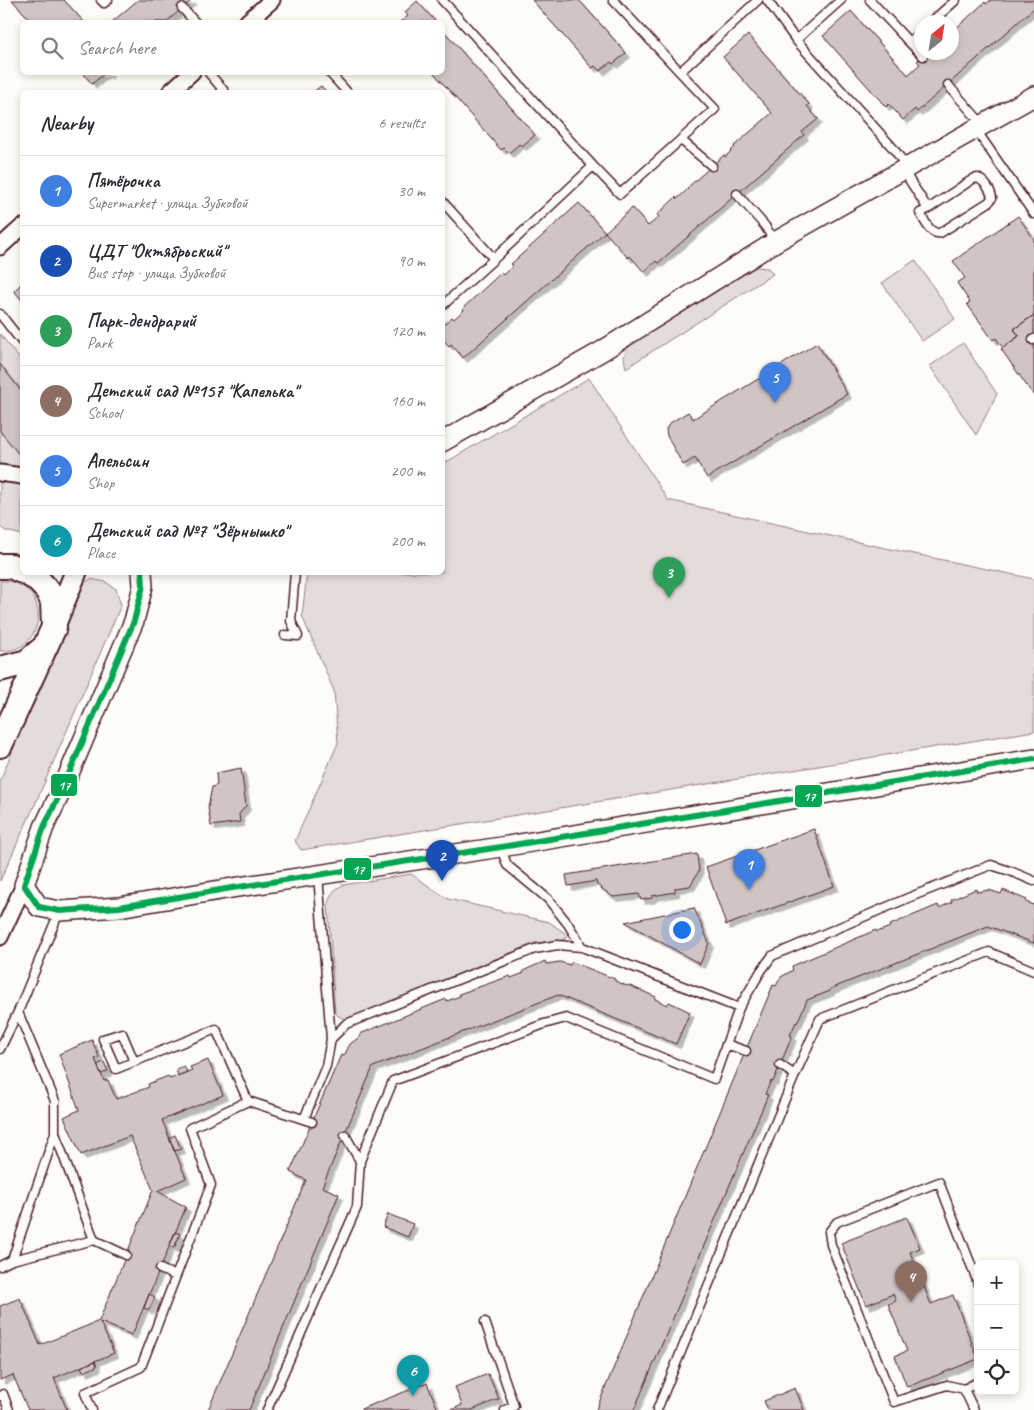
<!DOCTYPE html>
<html lang="en">
<head>
<meta charset="utf-8">
<style>
  :root { --surface:#fff; --page:#f2f2f3; --text:#2b2b33; --muted:#7c7c81; --line:#e1e1e2; --accent:#ea580c }
  body { margin:0; font-family:Caveat,sans-serif; background:var(--page); color:var(--text) }
  .controls { position:absolute; right:15px; bottom:15px; display:grid; overflow:hidden; border-radius:8px; box-shadow:0 2px 8px #0003 }
  .controls button { width:45px; height:45px; display:grid; place-items:center; padding:0; border:0; border-bottom:1px solid var(--line); background:var(--surface); color:var(--text); font:25px sans-serif }
  .compass { position:absolute; left:914px; top:15px; width:45px; height:45px; border-radius:50%; background:var(--surface); box-shadow:0 2px 8px #0003; rotate:30deg }
  .you { position:absolute; left:681px; top:929px; width:18px; height:18px; margin:-12px; border:4px solid #fff; border-radius:50%; background:#1a73e8; box-shadow:0 0 0 8px #1a73e833 }
  .badge { display:grid; place-items:center; width:32px; height:32px; border-radius:50%; background:var(--accent); color:#fff; font-size:16px; font-weight:700 }
  .pin { position:absolute; translate:-50% -41px; filter:drop-shadow(0 1px 2px #0008) }
  .pin::after { content:''; position:absolute; top:26px; width:18px; height:15px; background:inherit; clip-path:polygon(0 0,100% 0,50% 100%) }
  .list { margin:0; padding:0; list-style:none }
  h2 { display:flex; justify-content:space-between; align-items:center; height:65px; margin:0; padding:0 20px; font-size:21px }
  h2 small { font-size:16px; font-weight:400; color:var(--muted) }
  .list li { display:grid; grid-template-columns:32px 1fr auto; gap:15px; align-items:center; box-sizing:border-box; height:70px; padding:0 20px; border-top:1px solid var(--line) }
  .list b { display:block; font-size:19px; white-space:nowrap }
  .list p { margin:0; font-size:16px; white-space:nowrap; color:var(--muted) }
  .list em { font-size:16px; font-style:normal; color:var(--muted) }
  .icon { flex:none; width:28px; height:28px; fill:none; stroke:currentColor; stroke-width:2; stroke-linecap:round; stroke-linejoin:round }
  .map { position:relative; flex:none; width:1034px; height:1410px; overflow:hidden }
  .search { position:absolute; background:var(--surface); box-shadow:0 2px 8px #0003; left:20px; top:20px; width:425px; height:55px; display:flex; align-items:center; gap:12px; box-sizing:border-box; padding:0 18px; border-radius:8px; color:var(--muted); font-size:19px }
  .panel { position:absolute; background:var(--surface); box-shadow:0 2px 8px #0003; left:20px; top:90px; width:425px; height:485px; border-radius:8px }
  .map>svg:first-child { display:block }
  .green { fill:#e3dcda; stroke:#967e82 }
  .building { fill:#d0c5c4; stroke:#4a1f2b; filter:url(#shadow) }
  .lines { fill:none; stroke-linecap:round; stroke-linejoin:round }
  .service-casing { stroke:#4a1f2b; stroke-width:11 }
  .minor-casing { stroke:#4a1f2b; stroke-width:19 }
  .tertiary-casing { stroke:#4a1f2b; stroke-width:22 }
  .secondary-casing { stroke:#4a1f2b; stroke-width:25 }
  .primary-casing { stroke:#4a1f2b; stroke-width:28 }
  .service { stroke:#fdfcf7; stroke-width:8 }
  .minor { stroke:#fdfcf7; stroke-width:15 }
  .tertiary { stroke:#fdfcf7; stroke-width:19 }
  .secondary { stroke:#fdfcf7; stroke-width:21 }
  .primary { stroke:#fdfcf7; stroke-width:24 }
  .bus-1-casing { stroke:#fdfcf7; stroke-width:10 }
  .bus-1 { stroke:#00a651; stroke-width:6 }
  .line-badge { stroke:#fdfcf7; stroke-width:2 }
  .badge-label { font-size:14px; text-anchor:middle; font-weight:bold; fill:#fff }
</style>
</head>
<body>
<div class="map">
<svg width="1034" height="1410" viewBox="0 0 1034 1410">
  <defs>
    <filter id="shadow"><feDropShadow dx="4.5" dy="4.5" stdDeviation="0" flood-color="#0004"/></filter>
  </defs>
  <rect width="100%" height="100%" fill="#fdfcf7"/>
  <filter id="ink" filterUnits="userSpaceOnUse"><feTurbulence type="fractalNoise" baseFrequency=".02" numOctaves="2"/><feDisplacementMap in="SourceGraphic" scale="10" xChannelSelector="R" yChannelSelector="G"/><feConvolveMatrix kernelMatrix="1 2 1 2 8 2 1 2 1" color-interpolation-filters="sRGB"/></filter>
  <g filter="url(#ink)">
    <path class="green" d="M 915,260 L 955,319 L 922,341 L 882,283 Z
      M 756,267 L 768,268 L 773,274 L 626,368 C 623,356 623,353 632,344 Z
      M 0,334 L 22,362 L 22,535 L 6,531 L 0,527 Z
      M 963,343 L 997,394 L 976,435 L 930,366 Z
      M 589,378 L 668,500 L 871,545 L 1034,579 L 1034,731 L 301,850 L 295,841 L 338,743 L 334,691 L 302,616 L 307,573 L 442,572 L 443,464 Z
      M 90,579 L 106,582 L 116,589 L 121,605 L 37,800 L 0,881 L 0,781 L 80,586 Z
      M 0,581 C 4,581 8,581 12,582 C 53,592 43,654 0,651 Z
      M 411,874 L 448,899 L 549,922 L 565,933 L 567,936 L 565,939 L 562,940 L 535,943 L 354,1016 L 344,1019 L 338,1016 L 335,1012 L 328,903 C 331,894 334,889 343,885 Z"/>
    <path class="building" d="M 12,0 L 64,0 L 84,22 L 32,22 Z
      M 138,0 L 192,0 L 166,22 L 112,22 Z
      M 532,0 L 579,0 L 626,53 L 613,64 L 611,62 L 600,71 L 595,66 L 592,68 Z
      M 991,0 L 1034,0 L 1034,8 L 917,112 L 915,109 L 903,120 L 889,104 L 886,107 L 823,36 L 851,11 L 908,75 L 920,64 L 917,61 L 927,52 L 952,52 L 952,32 L 985,2 L 986,4 Z
      M 417,1 L 436,22 L 400,22 L 408,16 L 405,12 Z
      M 442,29 L 535,135 L 522,146 L 519,144 L 509,153 L 504,148 L 501,150 L 433,72 L 442,72 Z
      M 748,35 L 809,104 L 807,106 L 818,119 L 802,132 L 804,135 L 658,263 L 656,261 L 644,272 L 630,256 L 628,258 L 605,232 L 632,208 L 648,226 L 659,217 L 657,215 L 676,197 L 677,199 L 688,189 L 687,188 L 724,155 L 725,157 L 735,147 L 734,146 L 772,113 L 723,57 Z
      M 82,72 L 109,72 L 107,75 L 105,73 L 92,84 Z
      M 321,86 L 327,92 L 313,92 Z
      M 579,203 L 605,232 L 463,358 L 451,344 L 449,346 L 442,339 L 442,326 L 452,317 L 454,319 L 464,310 L 463,308 L 501,273 L 503,275 L 513,265 L 511,264 Z
      M 1018,216 L 1034,239 L 1034,315 L 1014,329 L 1019,336 L 1003,348 L 996,338 L 993,340 L 967,304 L 970,302 L 957,283 L 965,278 L 953,261 Z
      M 22,283 L 22,300 L 14,291 Z
      M 1034,315 L 1034,396 L 1001,349 L 1019,336 L 1014,329 Z
      M 817,343 L 847,394 L 707,478 L 695,458 L 683,465 L 667,436 L 666,429 L 670,423 L 688,412 L 693,419 Z
      M 0,364 L 22,392 L 22,458 L 0,431 Z
      M 241,768 L 246,806 L 239,814 L 240,822 L 211,826 L 208,807 L 212,787 L 217,785 L 216,773 Z
      M 814,829 L 834,886 L 726,925 L 706,867 Z
      M 697,854 L 699,871 L 690,886 L 675,888 L 675,892 L 652,896 L 652,898 L 641,900 L 639,894 L 613,897 L 597,885 L 596,881 L 568,886 L 566,875 Z
      M 976,889 L 977,892 L 989,890 L 1001,894 L 1003,890 L 1027,900 L 1026,902 L 1034,905 L 1034,943 L 988,926 L 830,989 L 830,991 L 807,1000 L 797,1023 L 796,1022 L 790,1035 L 792,1036 L 773,1082 L 771,1081 L 765,1094 L 768,1095 L 634,1410 L 596,1410 L 773,985 L 776,986 L 781,977 L 793,970 L 792,966 L 876,930 L 877,932 L 890,927 L 890,925 L 938,905 L 939,908 L 952,902 L 951,900 Z
      M 694,908 L 709,943 L 700,964 L 625,922 Z
      M 545,961 L 546,964 L 560,962 L 570,965 L 572,962 L 615,979 L 615,981 L 627,986 L 628,985 L 656,997 L 655,999 L 667,1005 L 669,1002 L 690,1012 L 676,1044 L 558,995 L 373,1067 L 322,1187 L 339,1194 L 249,1410 L 208,1410 L 306,1180 L 290,1172 L 341,1055 L 344,1056 L 350,1044 L 361,1036 L 360,1034 L 446,999 L 447,1001 L 460,996 L 459,994 L 510,976 L 511,978 L 524,973 L 523,971 Z
      M 92,1040 L 99,1057 L 95,1059 L 104,1081 L 108,1080 L 116,1099 L 149,1087 L 148,1084 L 168,1076 L 170,1079 L 192,1070 L 190,1067 L 208,1060 L 223,1095 L 162,1120 L 186,1178 L 157,1191 L 186,1207 L 132,1335 L 100,1322 L 114,1353 L 54,1378 L 67,1410 L 28,1410 L 13,1375 L 0,1380 L 0,1306 L 20,1298 L 40,1345 L 99,1321 L 153,1190 L 130,1136 L 81,1155 L 64,1117 L 79,1110 L 59,1054 Z
      M 104,1062 L 108,1071 L 101,1074 L 97,1065 Z
      M 184,1066 L 187,1072 L 178,1076 L 176,1069 Z
      M 175,1135 L 181,1149 L 174,1151 L 169,1138 Z
      M 388,1214 L 413,1224 L 408,1237 L 383,1227 Z
      M 907,1217 L 920,1248 L 910,1252 L 931,1304 L 953,1295 L 978,1359 L 907,1387 L 895,1356 L 907,1351 L 888,1304 L 896,1301 L 893,1294 L 866,1305 L 841,1243 Z
      M 175,1232 L 180,1234 L 174,1248 L 169,1246 Z
      M 149,1294 L 155,1297 L 149,1310 L 144,1308 Z
      M 95,1361 L 97,1366 L 84,1372 L 81,1367 Z
      M 488,1374 L 499,1399 L 472,1410 L 451,1410 L 462,1405 L 455,1387 Z
      M 427,1383 L 438,1410 L 361,1410 L 361,1409 Z
      M 795,1388 L 804,1410 L 768,1410 L 764,1401 Z"/>
    <g class="lines">
      <g class="service-casing">
        <path id="service" d="M 101,0 L 104,3 L 108,0
          M 442,0 L 593,166
          M 613,0 L 680,72
          M 767,0 L 796,40 L 893,148 L 907,167
          M 870,0 L 909,42 L 922,31
          M 182,8 L 195,22
          M 931,22 L 956,0
          M 796,40 L 841,0
          M 909,42 L 923,56
          M 208,72 L 225,92
          M 329,72 L 347,92
          M 948,85 L 982,124
          M 976,130 L 1034,214
          M 681,140 L 712,166
          M 903,170 L 928,209 L 973,179 L 978,178 C 985,182 991,190 992,198 L 989,202 L 940,233 C 930,235 925,221 920,213 L 928,209
          M 737,194 L 765,226 L 775,242
          M 442,201 L 494,259
          M 442,306 L 494,259 L 593,166 L 620,194 L 715,109 L 680,72 L 758,0
          M 0,314 L 22,342
          M 1033,340 L 1034,339
          M 285,635 L 298,636 L 291,621 L 295,572
          M 501,848 L 507,865 L 548,899 L 568,924 L 582,947
          M 318,875 L 331,1039
          M 739,1008 L 761,971 L 772,956 L 800,944 L 908,898 L 991,865 L 1010,871 L 1034,881
          M 726,1044 L 746,1051
          M 0,1049 L 18,1012
          M 133,1059 L 122,1033 L 103,1039 L 116,1069 L 216,1029 L 248,1101
          M 780,1065 L 795,1075
          M 55,1133 L 94,1240 L 126,1255
          M 345,1135 L 360,1161
          M 12,1260 L 94,1240
          M 0,1266 L 12,1260 L 55,1133 L 55,1101 L 18,1012 L 59,912
          M 160,1269 L 176,1276
          M 978,1283 L 939,1182 L 837,1222 L 829,1232 L 831,1245 L 894,1402 L 947,1385 L 964,1389 L 978,1382
          M 485,1322 L 514,1406 L 505,1410
          M 964,1389 L 974,1410
          M 0,1396 L 3,1394 L 9,1410
          M 92,1410 L 85,1393 L 141,1367 L 211,1185 L 190,1128 L 248,1101 L 312,1122
          M 267,1410 L 357,1207 L 360,1161 L 393,1081 L 544,1024 L 566,1018 L 714,1079 L 739,1008 L 582,947 L 557,945 L 535,949 L 346,1024 L 331,1039 L 326,1066 L 304,1119
          M 657,1410 L 795,1075 L 820,1019 L 989,952 L 1034,971"/>
      </g>
      <g class="minor-casing">
        <path id="minor" d="M 247,22 L 272,0
          M 170,92 L 192,72
          M 0,247 L 22,227
          M 0,473 L 22,476
          M 0,937 L 24,885"/>
      </g>
      <g class="tertiary-casing">
        <path id="tertiary" d="M 442,442 L 602,351 L 775,242 L 1034,96
          M 142,572 L 143,586 L 134,621 L 65,783 L 44,827 L 24,885 L 39,907 L 60,911 L 119,907 L 232,888 L 501,847 L 1034,759"/>
      </g>
      <g class="secondary-casing">
        <path id="secondary" d="M 54,626 L 76,572"/>
      </g>
      <g class="primary-casing">
        <path id="primary" d="M 0,566 L 11,566 L 22,571
          M 0,669 L 27,662 L 45,647 L 54,627 L 53,602 L 48,591 L 37,579 L 25,572
          M 0,745 L 44,649"/>
      </g>
      <use href="#service" class="service"/>
      <use href="#minor" class="minor"/>
      <use href="#tertiary" class="tertiary"/>
      <use href="#secondary" class="secondary"/>
      <use href="#primary" class="primary"/>
      <g class="bus-1-casing">
        <path id="bus-1" d="M 142,572 L 143,586 L 134,621 L 65,783 L 44,827 L 24,885 L 39,907 L 60,911 L 119,907 L 232,888 L 501,847 L 1034,759"/>
      </g>
      <use href="#bus-1" class="bus-1"/>
    </g>
  </g>
  <g class="line-badge">
    <rect x="50" y="773" width="28" height="24" rx="5" fill="#00a651"/>
    <rect x="794" y="784" width="29" height="24" rx="5" fill="#00a651"/>
    <rect x="343" y="857" width="29" height="24" rx="5" fill="#00a651"/>
  </g>
  <g class="badge-label">
    <text x="64" y="790">17</text>
    <text x="809" y="801">17</text>
    <text x="358" y="874">17</text>
  </g>
</svg>
<div class="controls">
<button>+</button>
<button>−</button>
<button><svg class="icon" aria-label="locate" viewBox="0 0 24 24"><circle cx="12" cy="12" r="6"/><path d="M12 2v4M12 18v4M2 12h4M18 12h4"/></svg></button>
</div>
<svg class="compass" viewBox="-18 -18 36 36"><path d="M0-13l5 13h-10z" fill="#e53935"/><path d="M0 13l5-13h-10z" fill="#7c7c81"/></svg>
<div class="you"></div>
<div class="pin badge" style="left:749px;top:890px;background:#3f7fe0">1</div>
<div class="pin badge" style="left:442px;top:881px;background:#1a4fb4">2</div>
<div class="pin badge" style="left:669px;top:598px;background:#2e9e5b">3</div>
<div class="pin badge" style="left:911px;top:1302px;background:#8d6e63">4</div>
<div class="pin badge" style="left:775px;top:403px;background:#3f7fe0">5</div>
<div class="pin badge" style="left:413px;top:1396px;background:#0f9aa8">6</div>
<div class="search"><svg class="icon" aria-label="search" viewBox="0 0 24 24"><circle cx="10" cy="10" r="6"/><path d="M15 15l6 6"/></svg>Search here</div>
<section class="panel">
<h2>Nearby<small>6 results</small></h2>
<ul class="list">
<li><span class="badge" style="background:#3f7fe0">1</span><div><b>Пятёрочка</b><p>Supermarket · улица Зубковой</p></div><em>30 m</em></li>
<li><span class="badge" style="background:#1a4fb4">2</span><div><b>ЦДТ &quot;Октябрьский&quot;</b><p>Bus stop · улица Зубковой</p></div><em>90 m</em></li>
<li><span class="badge" style="background:#2e9e5b">3</span><div><b>Парк-дендрарий</b><p>Park</p></div><em>120 m</em></li>
<li><span class="badge" style="background:#8d6e63">4</span><div><b>Детский сад №157 &quot;Капелька&quot;</b><p>School</p></div><em>160 m</em></li>
<li><span class="badge" style="background:#3f7fe0">5</span><div><b>Апельсин</b><p>Shop</p></div><em>200 m</em></li>
<li><span class="badge" style="background:#0f9aa8">6</span><div><b>Детский сад №7 &quot;Зёрнышко&quot;</b><p>Place</p></div><em>200 m</em></li>
</ul>
</section>
</div>
</body>
</html>
